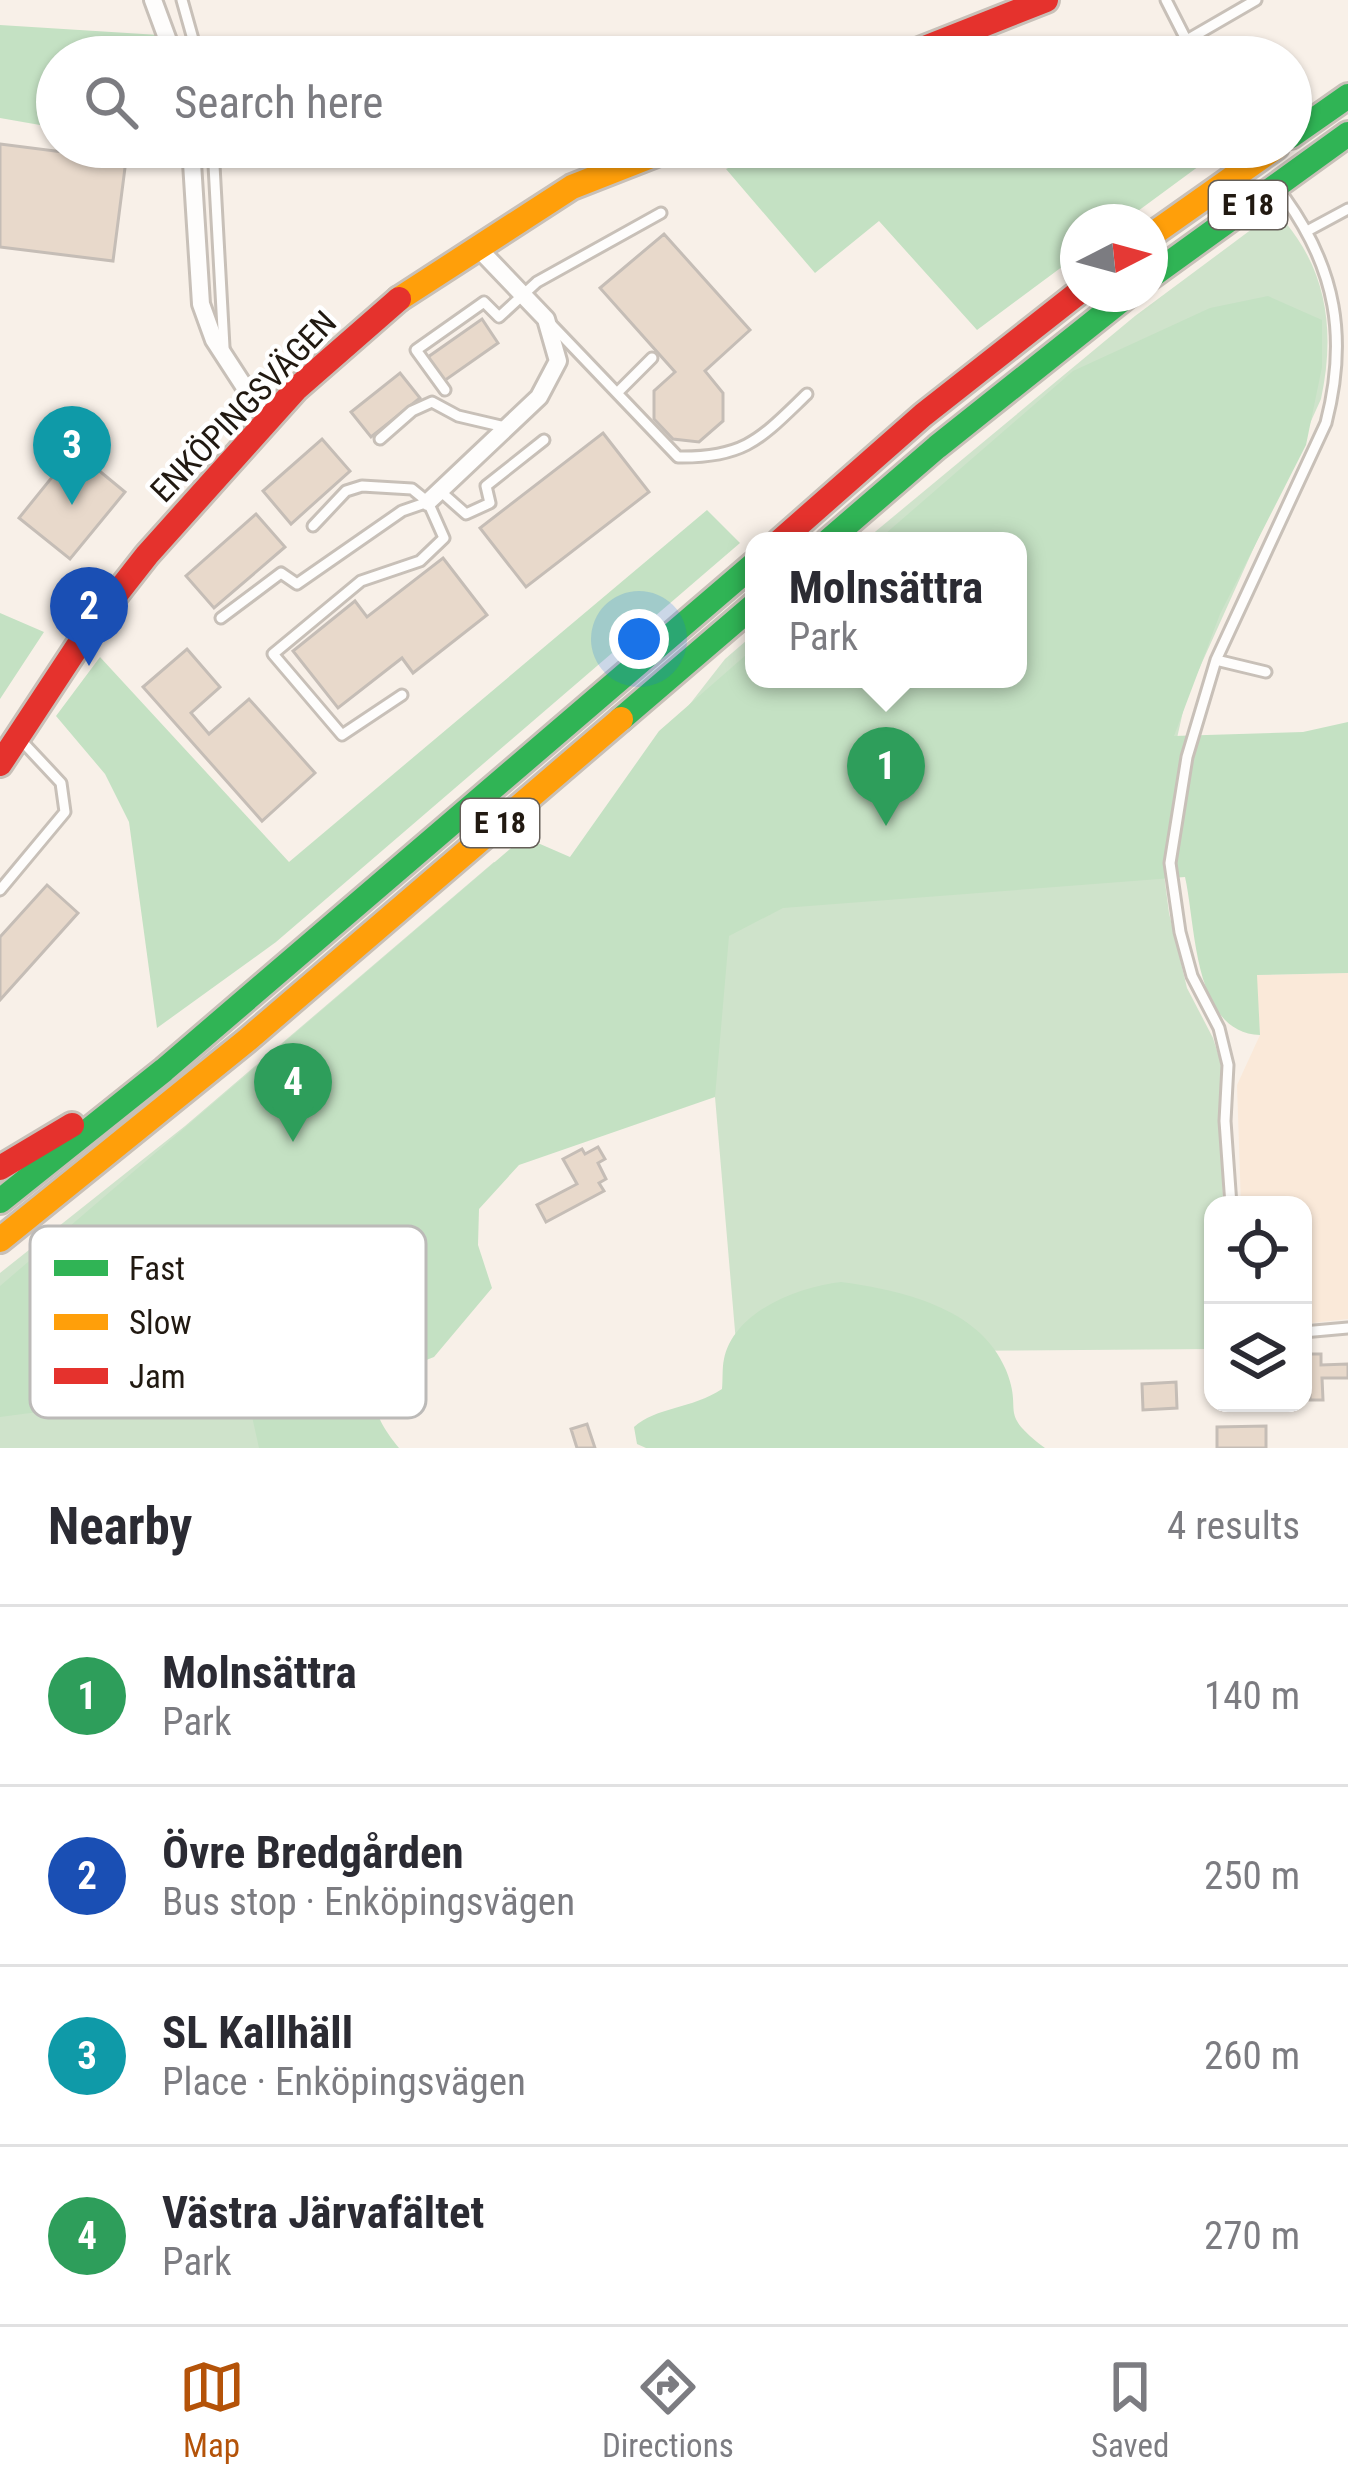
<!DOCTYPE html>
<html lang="en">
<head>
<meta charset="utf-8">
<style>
  :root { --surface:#fff; --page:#f7f7f7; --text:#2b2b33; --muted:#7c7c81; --line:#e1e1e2; --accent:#b45309 }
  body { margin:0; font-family:"Roboto Condensed",sans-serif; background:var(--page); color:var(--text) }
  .controls { position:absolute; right:36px; bottom:36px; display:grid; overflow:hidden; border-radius:24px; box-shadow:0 3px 9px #0004 }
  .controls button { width:108px; height:108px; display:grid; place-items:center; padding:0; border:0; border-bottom:3px solid var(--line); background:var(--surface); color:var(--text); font:60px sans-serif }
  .compass { position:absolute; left:1060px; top:204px; width:108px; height:108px; border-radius:50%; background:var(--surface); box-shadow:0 3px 9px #0004; rotate:84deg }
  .you { position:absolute; left:639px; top:639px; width:42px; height:42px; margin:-30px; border:9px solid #fff; border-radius:50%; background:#1a73e8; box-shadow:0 0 0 18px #1a73e833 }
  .badge { display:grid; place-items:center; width:78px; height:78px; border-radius:50%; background:var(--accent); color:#fff; font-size:39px; font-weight:700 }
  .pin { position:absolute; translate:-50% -99px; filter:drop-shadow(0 3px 6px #0008) }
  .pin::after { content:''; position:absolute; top:63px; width:42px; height:36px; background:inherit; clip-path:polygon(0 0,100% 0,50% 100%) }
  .popup { position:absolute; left:745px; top:532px; width:282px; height:156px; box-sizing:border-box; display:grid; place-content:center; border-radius:24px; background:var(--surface); filter:drop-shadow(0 3px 9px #0005); font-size:39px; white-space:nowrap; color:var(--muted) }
  .popup b { font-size:45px; color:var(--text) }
  .popup::after { content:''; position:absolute; left:50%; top:100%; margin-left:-24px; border:24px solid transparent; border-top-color:var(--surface) }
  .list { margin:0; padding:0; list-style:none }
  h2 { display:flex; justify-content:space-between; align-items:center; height:156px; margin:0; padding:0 48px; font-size:51px }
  h2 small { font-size:39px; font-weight:400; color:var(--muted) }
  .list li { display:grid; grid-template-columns:78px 1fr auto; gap:36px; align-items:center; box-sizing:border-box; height:180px; padding:0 48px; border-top:3px solid var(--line) }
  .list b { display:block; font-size:45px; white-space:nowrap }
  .list p { margin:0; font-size:39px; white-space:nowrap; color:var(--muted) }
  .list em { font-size:39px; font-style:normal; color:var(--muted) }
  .icon { flex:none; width:66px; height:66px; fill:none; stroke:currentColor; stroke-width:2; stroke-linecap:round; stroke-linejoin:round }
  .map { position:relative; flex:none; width:1348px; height:1448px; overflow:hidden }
  .search { position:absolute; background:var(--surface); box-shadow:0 3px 9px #0004; left:36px; right:36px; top:36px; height:132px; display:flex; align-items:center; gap:30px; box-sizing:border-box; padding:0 42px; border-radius:66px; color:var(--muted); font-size:45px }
  .sheet { height:876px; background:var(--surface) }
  nav { display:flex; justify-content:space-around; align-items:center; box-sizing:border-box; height:168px; border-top:3px solid var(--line); background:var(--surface); font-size:33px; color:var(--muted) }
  nav a { display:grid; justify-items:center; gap:6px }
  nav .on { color:var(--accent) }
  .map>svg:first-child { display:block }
  .built { fill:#fae9d9 }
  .green { fill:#cfe3cb }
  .forest { fill:#c4e1c3 }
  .building { fill:#e8d9cb; stroke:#c5bdb6; stroke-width:3 }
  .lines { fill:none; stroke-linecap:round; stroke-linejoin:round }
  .lane-casing { stroke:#c8c0b8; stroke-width:15 }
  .street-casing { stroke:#c8c0b8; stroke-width:22 }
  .fast-casing { stroke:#c8c0b8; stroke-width:30 }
  .slow-casing { stroke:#c8c0b8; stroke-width:30 }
  .jam-casing { stroke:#c8c0b8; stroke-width:30 }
  .lane { stroke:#fefdfc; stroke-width:9 }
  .street { stroke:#fefdfc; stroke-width:16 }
  .fast { stroke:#30b455; stroke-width:24 }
  .slow { stroke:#ff9f0a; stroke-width:24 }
  .jam { stroke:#e5322d; stroke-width:24 }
  .labels { text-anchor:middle; stroke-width:9; stroke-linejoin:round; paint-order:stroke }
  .shield { fill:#fff; stroke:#645e58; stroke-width:3 }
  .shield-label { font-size:30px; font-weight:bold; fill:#211911 }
  .street-label { font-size:33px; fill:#211911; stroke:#fff }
  .key { fill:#fff; stroke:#bcbab8; stroke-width:3 }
  .key-label { font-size:33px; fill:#211911 }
</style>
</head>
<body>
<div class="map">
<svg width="1348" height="1448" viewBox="0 0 1348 1448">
  <rect width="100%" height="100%" fill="#f8f0e8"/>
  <path class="built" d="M 1348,973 L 1348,1319 L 1303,1324 L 1303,1205 L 1241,1205 L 1237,1085 L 1260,1035 L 1256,975 Z"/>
  <path class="green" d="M 1285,222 C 1328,273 1335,334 1321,399 L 1186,698 L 1169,774 L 1164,874 L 1169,913 L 1187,988 L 1213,1038 L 1221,1063 L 1223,1205 L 1213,1205 L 1213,1349 L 932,1351 L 745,1448 L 715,1097 L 557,1075 L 329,1448 L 0,1448 L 0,1273 L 185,1126 L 494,862 L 544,891 L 725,659 L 754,634 L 754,679 L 1018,679 L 1018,541 L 864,541 L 1135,316 L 1256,226 Z"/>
  <path class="forest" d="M 0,25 L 159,35 L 164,57 L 57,57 L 57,128 L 0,118 Z
    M 773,147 L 1208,147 L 1214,155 L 1123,222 L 1078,222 L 1078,255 L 977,330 L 879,221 L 815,273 L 726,169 Z
    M 1268,296 L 1322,320 L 1322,367 L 1306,445 L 1220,614 L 1174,736 L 1303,732 L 1348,722 L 1348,973 L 1257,975 L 1260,1035 C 1193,1033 1196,925 1185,877 L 783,908 L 729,936 L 715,1097 L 519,1165 L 479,1209 L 478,1245 L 492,1288 L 434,1357 L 375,1380 C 371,1409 381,1426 399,1448 L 259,1448 L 251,1412 L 53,1410 L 0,1417 L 0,1286 L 524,837 L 570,857 L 659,731 L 754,648 L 754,679 L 1018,679 L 1018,541 L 877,541 L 1073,371 L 1210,308 Z
    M 707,510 L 740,543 L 276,942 L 157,1028 L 129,822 L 105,774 L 56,716 L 100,657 L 289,862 Z
    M 0,613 L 44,632 L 0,699 Z
    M 841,1282 C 900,1290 980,1307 1006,1370 C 1024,1414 996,1411 1045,1448 L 646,1448 L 637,1444 L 634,1427 C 656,1407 692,1409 722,1389 C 723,1379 722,1368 724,1359 C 734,1311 798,1287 841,1282 Z"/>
  <path class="building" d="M 0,144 L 126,160 L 113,261 L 0,247 Z
    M 664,234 L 750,330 L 705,371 L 723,393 L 723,421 L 699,442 L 673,439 L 654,419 L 654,391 L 675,372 L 600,288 Z
    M 482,319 L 498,343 L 444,381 L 428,357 Z
    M 400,373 L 420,398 L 371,437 L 351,412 Z
    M 603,433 L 649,492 L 526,587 L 480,528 Z
    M 322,439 L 350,471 L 291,524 L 263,491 Z
    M 74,450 L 125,492 L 70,559 L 19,518 Z
    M 256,514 L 285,547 L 214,608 L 186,576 Z
    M 443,558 L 487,615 L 413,673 L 402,658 L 338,708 L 293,651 L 355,601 L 367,617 Z
    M 187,649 L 220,687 L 191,713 L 209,734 L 249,699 L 315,773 L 262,821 L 143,687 Z
    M 47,885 L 78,913 L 0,1000 L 0,937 Z
    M 598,1147 L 605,1159 L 598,1163 L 606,1179 L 599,1183 L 604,1191 L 546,1222 L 537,1205 L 577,1184 L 563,1159 L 582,1149 L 585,1154 Z
    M 1309,1354 L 1321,1354 L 1321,1365 L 1348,1364 L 1348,1378 L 1322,1378 L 1323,1400 L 1310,1400 Z
    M 1176,1382 L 1177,1408 L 1143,1410 L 1142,1384 Z
    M 587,1424 L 595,1448 L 577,1448 L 571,1429 Z
    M 1266,1426 L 1266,1448 L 1217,1448 L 1217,1427 Z"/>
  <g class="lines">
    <g class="lane-casing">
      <path id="lane" d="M 182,0 L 198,57
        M 1166,0 L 1195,57
        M 1187,40 L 1256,0
        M 213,147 L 224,347
        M 1309,230 L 1348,209
        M 550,323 L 678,457 C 746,458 761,438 807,394
        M 445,390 L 416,350 L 484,302 L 499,317 L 537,282 L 661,213
        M 617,393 L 652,358
        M 380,439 L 412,411 L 432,402 L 458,416 L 509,428
        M 439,490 L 466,514 L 490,503 L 486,486 L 544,440
        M 313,526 L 346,491 L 362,486 L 412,489 L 428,502 L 444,538 L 420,561 L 361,581 L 273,654 L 342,735 L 402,695
        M 221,618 L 281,573 L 297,584 L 402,511 L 428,502
        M 1216,660 L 1266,672
        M 0,890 L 65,812 L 61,783 L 18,737
        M 1231,1205 L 1225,1121 L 1228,1065 L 1219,1028 L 1192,976 L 1180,932 L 1170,863 L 1187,757 L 1216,660 L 1326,423 C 1348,338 1336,269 1285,198
        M 1303,1332 L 1348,1328"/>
    </g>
    <g class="street-casing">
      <path id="street" d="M 153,0 L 174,57
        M 191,147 L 201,304 L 214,340 L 268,423
        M 428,502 L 539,397 L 558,361 L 546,319 L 477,247"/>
    </g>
    <g class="fast-casing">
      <path id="fast" d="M 1291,136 L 1348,96
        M 1150,277 L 1348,134
        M 828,541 L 937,447 L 1129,294
        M 621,719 L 754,605
        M 0,1201 L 164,1070 L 754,564"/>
    </g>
    <g class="slow-casing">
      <path id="slow" d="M 1150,236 L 1276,147
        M 399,299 L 572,187 L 674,147
        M 0,1240 L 246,1041 L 621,719"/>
    </g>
    <g class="jam-casing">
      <path id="jam" d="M 902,57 L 1046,0
        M 780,541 L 923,415 L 1078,293
        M 0,764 L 89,629 L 147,555 L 296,389 L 399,299
        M 0,1168 L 72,1125"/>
    </g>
    <use href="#lane" class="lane"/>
    <use href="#street" class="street"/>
    <use href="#fast" class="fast"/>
    <use href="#slow" class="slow"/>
    <use href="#jam" class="jam"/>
  </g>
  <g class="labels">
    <g class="shield">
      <rect x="1209" y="181" width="78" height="48" rx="9"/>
      <rect x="461" y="799" width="78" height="48" rx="9"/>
    </g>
    <g class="shield-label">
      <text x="1248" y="215">E 18</text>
      <text x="500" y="833">E 18</text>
    </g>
    <g class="street-label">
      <text transform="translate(243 406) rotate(-46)" y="12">ENKÖPINGSVÄGEN</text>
    </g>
  </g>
  <rect x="30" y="1226" width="396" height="192" rx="18" class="key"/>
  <rect x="54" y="1260" width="54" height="16" fill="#30b455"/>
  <rect x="54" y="1314" width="54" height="16" fill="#ff9f0a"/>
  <rect x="54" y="1368" width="54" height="16" fill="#e5322d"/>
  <g class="key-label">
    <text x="129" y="1280">Fast</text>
    <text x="129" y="1334">Slow</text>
    <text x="129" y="1388">Jam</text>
  </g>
</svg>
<div class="controls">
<button><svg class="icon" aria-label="locate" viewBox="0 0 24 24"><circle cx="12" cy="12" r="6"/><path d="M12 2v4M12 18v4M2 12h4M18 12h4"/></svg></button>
<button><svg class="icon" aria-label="layers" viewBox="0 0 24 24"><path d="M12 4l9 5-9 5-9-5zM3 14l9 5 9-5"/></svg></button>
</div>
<svg class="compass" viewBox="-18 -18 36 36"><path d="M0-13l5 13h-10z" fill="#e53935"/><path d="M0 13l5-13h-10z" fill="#7c7c81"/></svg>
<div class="you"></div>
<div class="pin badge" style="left:886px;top:826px;background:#2e9e5b">1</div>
<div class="popup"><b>Molnsättra</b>Park</div>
<div class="pin badge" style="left:89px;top:666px;background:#1a4fb4">2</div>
<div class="pin badge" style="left:72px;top:505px;background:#0f9aa8">3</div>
<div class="pin badge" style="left:293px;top:1142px;background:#2e9e5b">4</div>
<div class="search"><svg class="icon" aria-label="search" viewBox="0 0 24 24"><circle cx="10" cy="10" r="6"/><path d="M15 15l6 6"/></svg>Search here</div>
</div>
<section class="sheet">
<h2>Nearby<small>4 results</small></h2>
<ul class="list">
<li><span class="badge" style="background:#2e9e5b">1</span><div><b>Molnsättra</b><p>Park</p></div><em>140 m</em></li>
<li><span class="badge" style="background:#1a4fb4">2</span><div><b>Övre Bredgården</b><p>Bus stop · Enköpingsvägen</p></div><em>250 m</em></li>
<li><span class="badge" style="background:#0f9aa8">3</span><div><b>SL Kallhäll</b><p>Place · Enköpingsvägen</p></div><em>260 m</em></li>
<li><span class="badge" style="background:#2e9e5b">4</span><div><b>Västra Järvafältet</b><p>Park</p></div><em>270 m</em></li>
</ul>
</section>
<nav>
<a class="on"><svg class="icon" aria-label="map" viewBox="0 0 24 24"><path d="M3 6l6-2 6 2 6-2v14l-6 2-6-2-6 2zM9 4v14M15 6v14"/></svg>Map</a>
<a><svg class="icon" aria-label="directions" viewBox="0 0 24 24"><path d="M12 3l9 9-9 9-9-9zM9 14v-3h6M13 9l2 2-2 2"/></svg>Directions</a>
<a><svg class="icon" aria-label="saved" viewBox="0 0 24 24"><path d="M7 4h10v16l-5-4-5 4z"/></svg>Saved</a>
</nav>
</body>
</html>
